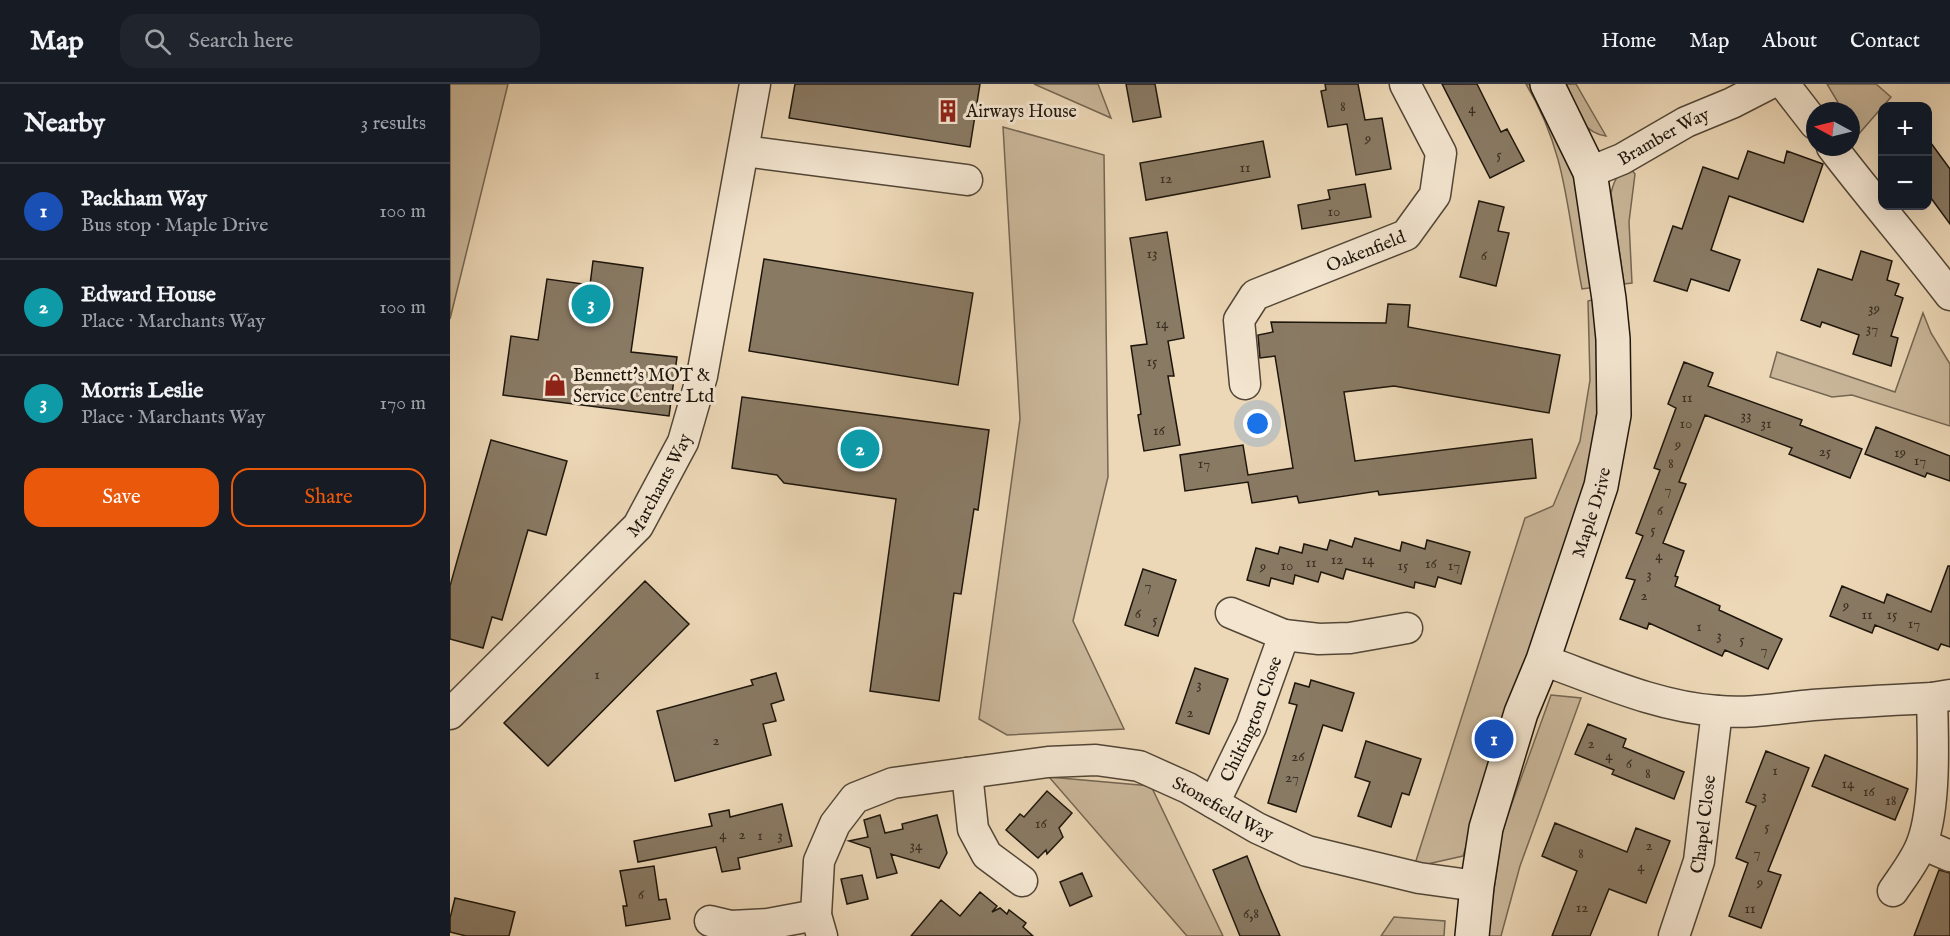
<!DOCTYPE html>
<html lang="en">
<head>
<meta charset="utf-8">
<style>
  :root { --surface:#171b24; --page:#20242c; --text:#f1f3f6; --muted:#9ea1a6; --line:#363941; --accent:#ea580c }
  body { margin:0; font-family:"IM FELL English",serif; background:var(--page); color:var(--text) }
  .controls { position:absolute; right:18px; top:18px; display:grid; overflow:hidden; border-radius:12px; box-shadow:0 6px 24px #0002 }
  .controls button { width:54px; height:54px; display:grid; place-items:center; padding:0; border:0; border-bottom:2px solid var(--line); background:var(--surface); color:var(--text); font:30px sans-serif }
  .compass { position:absolute; left:1356px; top:18px; width:54px; height:54px; border-radius:50%; background:var(--surface); box-shadow:0 6px 24px #0002; rotate:277deg }
  .you { position:absolute; left:808px; top:340px; width:21px; height:21px; margin:-15px; border:4px solid #fff; border-radius:50%; background:#1a73e8; box-shadow:0 0 0 9px #1a73e833 }
  .badge { display:grid; place-items:center; width:39px; height:39px; border-radius:50%; background:var(--accent); color:#fff; font-size:20px; font-weight:700 }
  .pin { position:absolute; translate:-50% -50%; border:3px solid #fff; box-shadow:0 2px 6px #0006 }
  .list { margin:0; padding:0; list-style:none }
  h2 { display:flex; justify-content:space-between; align-items:center; height:78px; margin:0; padding:0 24px; font-size:26px }
  h2 small { font-size:20px; font-weight:400; color:var(--muted) }
  .list li { display:grid; grid-template-columns:39px 1fr auto; gap:18px; align-items:center; box-sizing:border-box; height:96px; padding:0 24px; border-top:2px solid var(--line) }
  .list b { display:block; font-size:22px; white-space:nowrap }
  .list p { margin:0; font-size:20px; white-space:nowrap; color:var(--muted) }
  .list em { font-size:20px; font-style:normal; color:var(--muted) }
  .actions { display:flex; gap:12px; padding:18px 24px }
  .actions a { flex:1; padding:14px 0; border:2px solid var(--accent); border-radius:18px; text-align:center; font-size:21px; color:var(--accent) }
  .actions .main { background:var(--accent); color:#fff }
  .icon { flex:none; width:33px; height:33px; fill:none; stroke:currentColor; stroke-width:2; stroke-linecap:round; stroke-linejoin:round }
  .map { position:relative; flex:none; width:1500px; height:852px; overflow:hidden }
  header { display:flex; align-items:center; gap:36px; box-sizing:border-box; height:84px; padding:0 30px; background:var(--surface); border-bottom:2px solid var(--line) }
  header strong { font-size:28px }
  nav { display:flex; gap:33px; margin-inline-start:auto; font-size:21px }
  .search { width:420px; height:54px; background:var(--page); display:flex; align-items:center; gap:15px; box-sizing:border-box; padding:0 21px; border-radius:18px; color:var(--muted); font-size:22px }
  main { display:flex }
  aside { flex:1; background:var(--surface) }
  .map>svg:first-child { display:block }
  .green { fill:#c9b699; stroke:#746652; stroke-width:1.5 }
  .building { fill:#897a64; stroke:#1e160c; stroke-width:1.5 }
  .lines { fill:none; stroke-linecap:round; stroke-linejoin:round }
  .street-casing { stroke:#524636; stroke-width:33 }
  .secondary-casing { stroke:#1e160c; stroke-width:36 }
  .street { stroke:#f3e5d0; stroke-width:30 }
  .secondary { stroke:#f3e5d0; stroke-width:33 }
  .labels { text-anchor:middle; stroke-width:6; stroke-linejoin:round; paint-order:stroke }
  .number-label { font-size:15px; fill:#392f22 }
  .poi-label { font-size:18px; fill:#1e160c; stroke:#f3e5d0; text-anchor:start }
  .street-label { font-size:18px; fill:#1e160c; stroke:#f3e5d0 }
</style>
</head>
<body>
<header>
<strong>Map</strong>
<div class="search"><svg class="icon" aria-label="search" viewBox="0 0 24 24"><circle cx="10" cy="10" r="6"/><path d="M15 15l6 6"/></svg>Search here</div>
<nav><a>Home</a><a>Map</a><a>About</a><a>Contact</a></nav>
</header>
<main>
<aside>
<h2>Nearby<small>3 results</small></h2>
<ul class="list">
<li><span class="badge" style="background:#1a4fb4">1</span><div><b>Packham Way</b><p>Bus stop · Maple Drive</p></div><em>100 m</em></li>
<li><span class="badge" style="background:#0f9aa8">2</span><div><b>Edward House</b><p>Place · Marchants Way</p></div><em>100 m</em></li>
<li><span class="badge" style="background:#0f9aa8">3</span><div><b>Morris Leslie</b><p>Place · Marchants Way</p></div><em>170 m</em></li>
</ul>
<div class="actions"><a class="main">Save</a><a>Share</a></div>
</aside>
<div class="map">
<svg width="1500" height="852" viewBox="0 0 1500 852">
  <rect width="100%" height="100%" fill="#ecd7b6"/>
  <filter id="stains"><feTurbulence type="fractalNoise" baseFrequency=".00333" numOctaves="4"/><feColorMatrix values="0 0 0 0 .2 0 0 0 0 .09 0 0 0 0 .02 0 0 0 .5 -.17"/></filter>
  <radialGradient id="worn" r=".72"><stop offset=".6" stop-color="#630" stop-opacity="0"/><stop offset="1" stop-color="#630" stop-opacity=".3"/></radialGradient>
  <path class="green" d="M 0,0 L 58,0 L 0,235 Z
    M 584,0 L 648,0 L 661,34 Z
    M 1076,0 L 1088,0 L 1122,80 L 1146,203 L 1132,205 C 1117,129 1117,68 1076,0 Z
    M 1113,0 L 1126,0 L 1156,52 C 1130,49 1123,20 1113,0 Z
    M 1377,0 L 1426,0 L 1441,13 L 1407,52 L 1401,42 L 1401,27 L 1393,27 Z
    M 553,43 L 654,71 L 658,393 L 623,537 L 674,645 L 557,651 L 529,635 L 570,335 Z
    M 1181,85 L 1185,90 L 1179,138 L 1182,199 L 1174,200 L 1161,109 C 1164,97 1167,88 1181,85 Z
    M 1149,214 L 1149,314 L 1137,394 L 1013,772 L 964,783 L 1075,434 L 1103,422 L 1130,357 L 1140,296 L 1138,217 Z
    M 1473,229 L 1481,249 L 1500,280 L 1500,342 L 1402,311 L 1382,313 L 1320,293 L 1327,268 L 1445,308 Z
    M 1101,611 L 1131,614 L 1070,782 L 1051,852 L 1037,852 L 1053,744 Z
    M 599,693 L 701,702 L 773,852 L 737,852 Z
    M 944,833 L 995,837 L 994,852 L 931,852 Z"/>
  <path class="building" d="M 345,0 L 530,0 L 520,63 L 339,34 Z
    M 676,0 L 705,0 L 711,33 L 683,38 Z
    M 875,0 L 908,0 L 915,36 L 932,34 L 941,85 L 906,91 L 897,40 L 878,43 L 871,7 L 876,6 Z
    M 992,0 L 1027,0 L 1051,48 L 1057,45 L 1074,77 L 1040,94 Z
    M 1478,55 L 1500,85 L 1500,140 L 1478,110 Z
    M 813,57 L 820,93 L 696,116 L 690,79 Z
    M 1298,67 L 1334,79 L 1337,67 L 1373,80 L 1353,138 L 1279,112 L 1261,166 L 1290,176 L 1279,207 L 1241,195 L 1237,207 L 1204,197 L 1223,142 L 1232,145 L 1253,83 L 1288,95 Z
    M 915,100 L 921,133 L 852,145 L 848,121 L 880,115 L 878,106 Z
    M 1029,117 L 1054,123 L 1048,147 L 1059,149 L 1046,202 L 1010,193 Z
    M 717,148 L 734,254 L 718,257 L 724,292 L 718,292 L 730,361 L 694,367 L 688,331 L 691,330 L 681,262 L 697,260 L 680,154 Z
    M 1411,167 L 1442,177 L 1437,196 L 1449,200 L 1445,211 L 1453,214 L 1441,252 L 1448,254 L 1441,282 L 1403,270 L 1409,251 L 1372,238 L 1370,243 L 1351,236 L 1368,185 L 1402,196 Z
    M 314,175 L 523,209 L 508,301 L 299,267 Z
    M 143,177 L 193,184 L 181,268 L 227,273 L 219,332 L 53,311 L 61,252 L 88,256 L 97,195 L 140,201 Z
    M 938,220 L 960,221 L 958,243 L 1110,271 L 1099,329 L 944,302 L 894,308 L 905,377 L 1082,355 L 1086,394 L 929,411 L 928,407 L 849,419 L 847,412 L 802,419 L 798,398 L 735,407 L 730,371 L 793,361 L 798,391 L 843,384 L 825,272 L 810,274 L 808,251 L 823,248 L 821,238 L 936,239 Z
    M 1234,278 L 1263,289 L 1258,302 L 1352,336 L 1350,341 L 1412,365 L 1400,394 L 1339,370 L 1342,364 L 1255,331 L 1229,398 L 1236,400 L 1213,459 L 1234,467 L 1225,492 L 1228,493 L 1225,502 L 1270,522 L 1269,526 L 1332,555 L 1318,585 L 1275,566 L 1272,572 L 1199,539 L 1197,545 L 1170,535 L 1185,496 L 1176,494 L 1193,452 L 1186,449 L 1210,386 L 1204,384 L 1226,324 L 1218,320 Z
    M 292,313 L 539,346 L 528,426 L 524,425 L 511,510 L 504,509 L 489,617 L 420,607 L 446,415 L 334,399 L 327,391 L 282,384 Z
    M 1426,343 L 1500,372 L 1500,397 L 1477,389 L 1475,393 L 1415,370 Z
    M 41,356 L 117,377 L 96,451 L 78,446 L 52,536 L 42,533 L 33,564 L 0,555 L 0,502 Z
    M 905,454 L 950,467 L 952,458 L 975,465 L 977,456 L 1020,468 L 1011,500 L 988,493 L 985,503 L 965,498 L 964,504 L 896,485 L 893,495 L 871,488 L 868,498 L 845,491 L 843,500 L 821,494 L 819,502 L 797,496 L 806,464 L 828,470 L 830,463 L 852,469 L 854,460 L 877,466 L 880,456 L 902,463 Z
    M 1498,482 L 1500,482 L 1500,563 L 1491,560 L 1488,566 L 1425,541 L 1422,549 L 1380,532 L 1392,502 L 1434,519 L 1437,510 L 1481,528 Z
    M 693,485 L 726,496 L 708,552 L 675,541 Z
    M 195,497 L 239,540 L 98,682 L 54,639 Z
    M 745,584 L 778,595 L 759,650 L 726,639 Z
    M 326,589 L 334,616 L 321,620 L 326,637 L 313,640 L 321,671 L 225,697 L 207,627 L 303,601 L 301,596 Z
    M 861,596 L 904,609 L 892,647 L 873,641 L 846,728 L 818,719 L 847,621 L 839,619 L 845,599 L 859,603 Z
    M 1138,640 L 1176,655 L 1173,663 L 1234,688 L 1224,715 L 1162,690 L 1164,686 L 1125,670 Z
    M 916,657 L 971,675 L 959,711 L 952,709 L 941,743 L 908,732 L 920,698 L 905,693 Z
    M 1316,667 L 1359,684 L 1318,787 L 1331,791 L 1311,844 L 1279,832 L 1298,779 L 1286,774 L 1306,722 L 1296,718 Z
    M 1375,671 L 1458,705 L 1445,736 L 1362,702 Z
    M 597,707 L 622,729 L 609,744 L 613,753 L 597,770 L 596,766 L 588,774 L 556,746 L 570,730 L 574,733 Z
    M 332,720 L 342,762 L 288,774 L 290,785 L 272,788 L 266,763 L 188,778 L 184,757 L 262,742 L 259,730 L 279,726 L 280,733 Z
    M 430,731 L 435,749 L 453,745 L 452,740 L 487,731 L 497,769 L 489,784 L 441,770 L 447,789 L 427,794 L 420,764 L 399,757 L 418,753 L 414,736 Z
    M 1105,739 L 1177,768 L 1186,744 L 1220,757 L 1196,819 L 1159,805 L 1140,852 L 1102,852 L 1127,787 L 1092,772 Z
    M 797,772 L 810,805 L 830,852 L 790,852 L 763,786 Z
    M 204,782 L 209,816 L 216,815 L 220,835 L 176,842 L 173,822 L 177,822 L 170,787 Z
    M 1489,786 L 1500,789 L 1500,852 L 1464,852 Z
    M 632,789 L 642,812 L 620,822 L 610,798 Z
    M 412,791 L 418,815 L 397,820 L 391,795 Z
    M 530,808 L 547,822 L 542,828 L 550,824 L 557,830 L 559,826 L 576,839 L 573,843 L 583,852 L 461,852 L 491,816 L 510,832 Z
    M 5,814 L 65,828 L 59,852 L 16,852 L 0,848 L 0,834 Z"/>
  <g class="lines">
    <g class="street-casing">
      <g id="street">
        <path d="M 1334,0 L 1365,40"/>
        <path d="M 1382,63 C 1420,113 1462,161 1500,211"/>
        <path d="M 294,67 L 517,96"/>
        <path id="s1" d="M 1140,88 L 1172,75 L 1236,38 L 1282,19 L 1319,0"/>
        <path id="s2" d="M 795,300 L 789,236 L 805,211 L 956,151 L 985,111 L 991,69 L 955,0"/>
        <path d="M 834,551 L 869,555 L 900,554 L 957,544"/>
        <path d="M 1093,576 C 1149,596 1207,623 1268,627 C 1300,630 1331,624 1363,621 C 1403,618 1442,616 1482,614 L 1500,611"/>
        <path id="s3" d="M 0,630 L 188,442 L 233,358 L 252,292 L 305,0"/>
        <path d="M 517,689 L 523,745 L 537,771 L 572,797"/>
        <path id="s4" d="M 764,719 L 801,643 L 834,551 L 781,529"/>
        <path d="M 1472,760 L 1500,772"/>
        <path d="M 1443,807 C 1453,792 1466,776 1472,759 C 1486,722 1483,654 1482,614"/>
        <path d="M 260,837 L 281,842 L 318,840 L 366,831"/>
        <path id="s5" d="M 372,852 L 366,831 L 369,777 L 385,740 L 405,714 L 443,699 L 598,678 L 646,676 L 689,682 L 738,704 L 807,744 L 857,767 L 969,794 L 1027,802"/>
        <path id="s6" d="M 1224,852 L 1249,777 L 1267,627"/>
      </g>
    </g>
    <g class="secondary-casing">
      <g id="secondary">
        <path id="s7" d="M 1022,852 L 1027,802 L 1036,744 L 1071,629 L 1093,576 L 1151,402 L 1164,331 L 1163,255 L 1159,215 L 1140,88 L 1097,0"/>
      </g>
    </g>
    <use href="#street" class="street"/>
    <use href="#secondary" class="secondary"/>
  </g>
  <defs>
    <g id="building-bare" transform="scale(1.8)"><path d="M-4-6H4V6H1V3H-1V6H-4ZM-2.5-4.3h1.7v1.8h-1.7ZM.8-4.3h1.7v1.8H.8ZM-2.5-1h1.7V.8h-1.7ZM.8-1h1.7V.8H.8Z" fill="#8f2418" stroke="#f3e5d0" stroke-width="2.5" paint-order="stroke"/></g>
    <g id="shop-bare" transform="scale(1.8)"><path d="M-5-2.5h2.3a2.7 3.5 0 0 1 5.4 0H5L5.5 6h-11ZM-1.5-2.5h3a1.5 2.3 0 0 0-3 0Z" fill="#8f2418" stroke="#f3e5d0" stroke-width="2.5" paint-order="stroke"/></g>
  </defs>
  <g fill-rule="evenodd">
    <use href="#building-bare" x="498" y="27"/>
    <use href="#shop-bare" x="105" y="301"/>
  </g>
  <g class="labels">
    <g class="number-label">
      <text x="893" y="27">8</text>
      <text x="1022" y="29">4</text>
      <text x="918" y="59">9</text>
      <text x="1049" y="75">5</text>
      <text x="795" y="88">11</text>
      <text x="716" y="99">12</text>
      <text x="884" y="132">10</text>
      <text x="702" y="174">13</text>
      <text x="1034" y="176">6</text>
      <text x="1424" y="229">39</text>
      <text x="712" y="244">14</text>
      <text x="1422" y="249">37</text>
      <text x="702" y="282">15</text>
      <text x="1237" y="318">11</text>
      <text x="1296" y="336">33</text>
      <text x="1236" y="344">10</text>
      <text x="1316" y="344">31</text>
      <text x="709" y="351">16</text>
      <text x="1228" y="365">9</text>
      <text x="1375" y="372">25</text>
      <text x="1450" y="373">19</text>
      <text x="1470" y="381">17</text>
      <text x="754" y="384">17</text>
      <text x="1221" y="384">8</text>
      <text x="1218" y="410">7</text>
      <text x="1210" y="431">6</text>
      <text x="1203" y="450">5</text>
      <text x="1209" y="476">4</text>
      <text x="887" y="480">12</text>
      <text x="918" y="480">14</text>
      <text x="861" y="483">11</text>
      <text x="981" y="484">16</text>
      <text x="837" y="486">10</text>
      <text x="953" y="486">15</text>
      <text x="1004" y="486">17</text>
      <text x="813" y="487">9</text>
      <text x="1199" y="495">3</text>
      <text x="698" y="506">7</text>
      <text x="1194" y="516">2</text>
      <text x="1396" y="526">9</text>
      <text x="688" y="534">6</text>
      <text x="1417" y="535">11</text>
      <text x="1442" y="535">15</text>
      <text x="705" y="540">5</text>
      <text x="1464" y="544">17</text>
      <text x="1249" y="547">1</text>
      <text x="1269" y="556">3</text>
      <text x="1292" y="560">5</text>
      <text x="1314" y="570">7</text>
      <text x="147" y="595">1</text>
      <text x="749" y="605">3</text>
      <text x="740" y="633">2</text>
      <text x="266" y="661">2</text>
      <text x="1141" y="664">2</text>
      <text x="1159" y="676">4</text>
      <text x="848" y="677">26</text>
      <text x="1179" y="684">6</text>
      <text x="1325" y="691">1</text>
      <text x="1198" y="694">8</text>
      <text x="842" y="698">27</text>
      <text x="1398" y="704">14</text>
      <text x="1419" y="712">16</text>
      <text x="1314" y="716">3</text>
      <text x="1441" y="721">18</text>
      <text x="591" y="744">16</text>
      <text x="1317" y="747">5</text>
      <text x="273" y="755">4</text>
      <text x="292" y="755">2</text>
      <text x="310" y="756">1</text>
      <text x="330" y="756">3</text>
      <text x="466" y="766">34</text>
      <text x="1199" y="766">2</text>
      <text x="1307" y="773">7</text>
      <text x="1131" y="774">8</text>
      <text x="1191" y="787">4</text>
      <text x="1310" y="803">9</text>
      <text x="191" y="815">6</text>
      <text x="1132" y="828">12</text>
      <text x="1300" y="829">11</text>
      <text x="801" y="834">6,8</text>
    </g>
    <g class="poi-label">
      <text x="516" y="33">Airways House</text>
      <text x="123" y="297">Bennett's MOT &amp;<tspan x="123" dy="21">Service Centre Ltd</tspan></text>
    </g>
    <g class="street-label">
      <text dy="6" stroke="none"><textPath href="#s1" startOffset="82">Bramber Way</textPath></text>
      <text dy="6" stroke="none"><textPath href="#s2" startOffset="213">Oakenfield</textPath></text>
      <text dy="6" stroke="none"><textPath href="#s3" startOffset="312">Marchants Way</textPath></text>
      <text dy="6" stroke="none"><textPath href="#s7" startOffset="442">Maple Drive</textPath></text>
      <text dy="6" stroke="none"><textPath href="#s4" startOffset="92">Chiltington Close</textPath></text>
      <text dy="6" stroke="none"><textPath href="#s5" startOffset="532">Stonefield Way</textPath></text>
      <text dy="6" stroke="none"><textPath href="#s6" startOffset="116">Chapel Close</textPath></text>
    </g>
  </g>
  <rect width="100%" height="100%" filter="url(#stains)"/>
  <rect width="100%" height="100%" fill="url(#worn)"/>
</svg>
<div class="controls">
<button>+</button>
<button>−</button>
</div>
<svg class="compass" viewBox="-18 -18 36 36"><path d="M0-13l5 13h-10z" fill="#e53935"/><path d="M0 13l5-13h-10z" fill="#9ea1a6"/></svg>
<div class="you"></div>
<div class="pin badge" style="left:1044px;top:655px;background:#1a4fb4">1</div>
<div class="pin badge" style="left:410px;top:365px;background:#0f9aa8">2</div>
<div class="pin badge" style="left:141px;top:220px;background:#0f9aa8">3</div>
</div>
</main>
</body>
</html>
